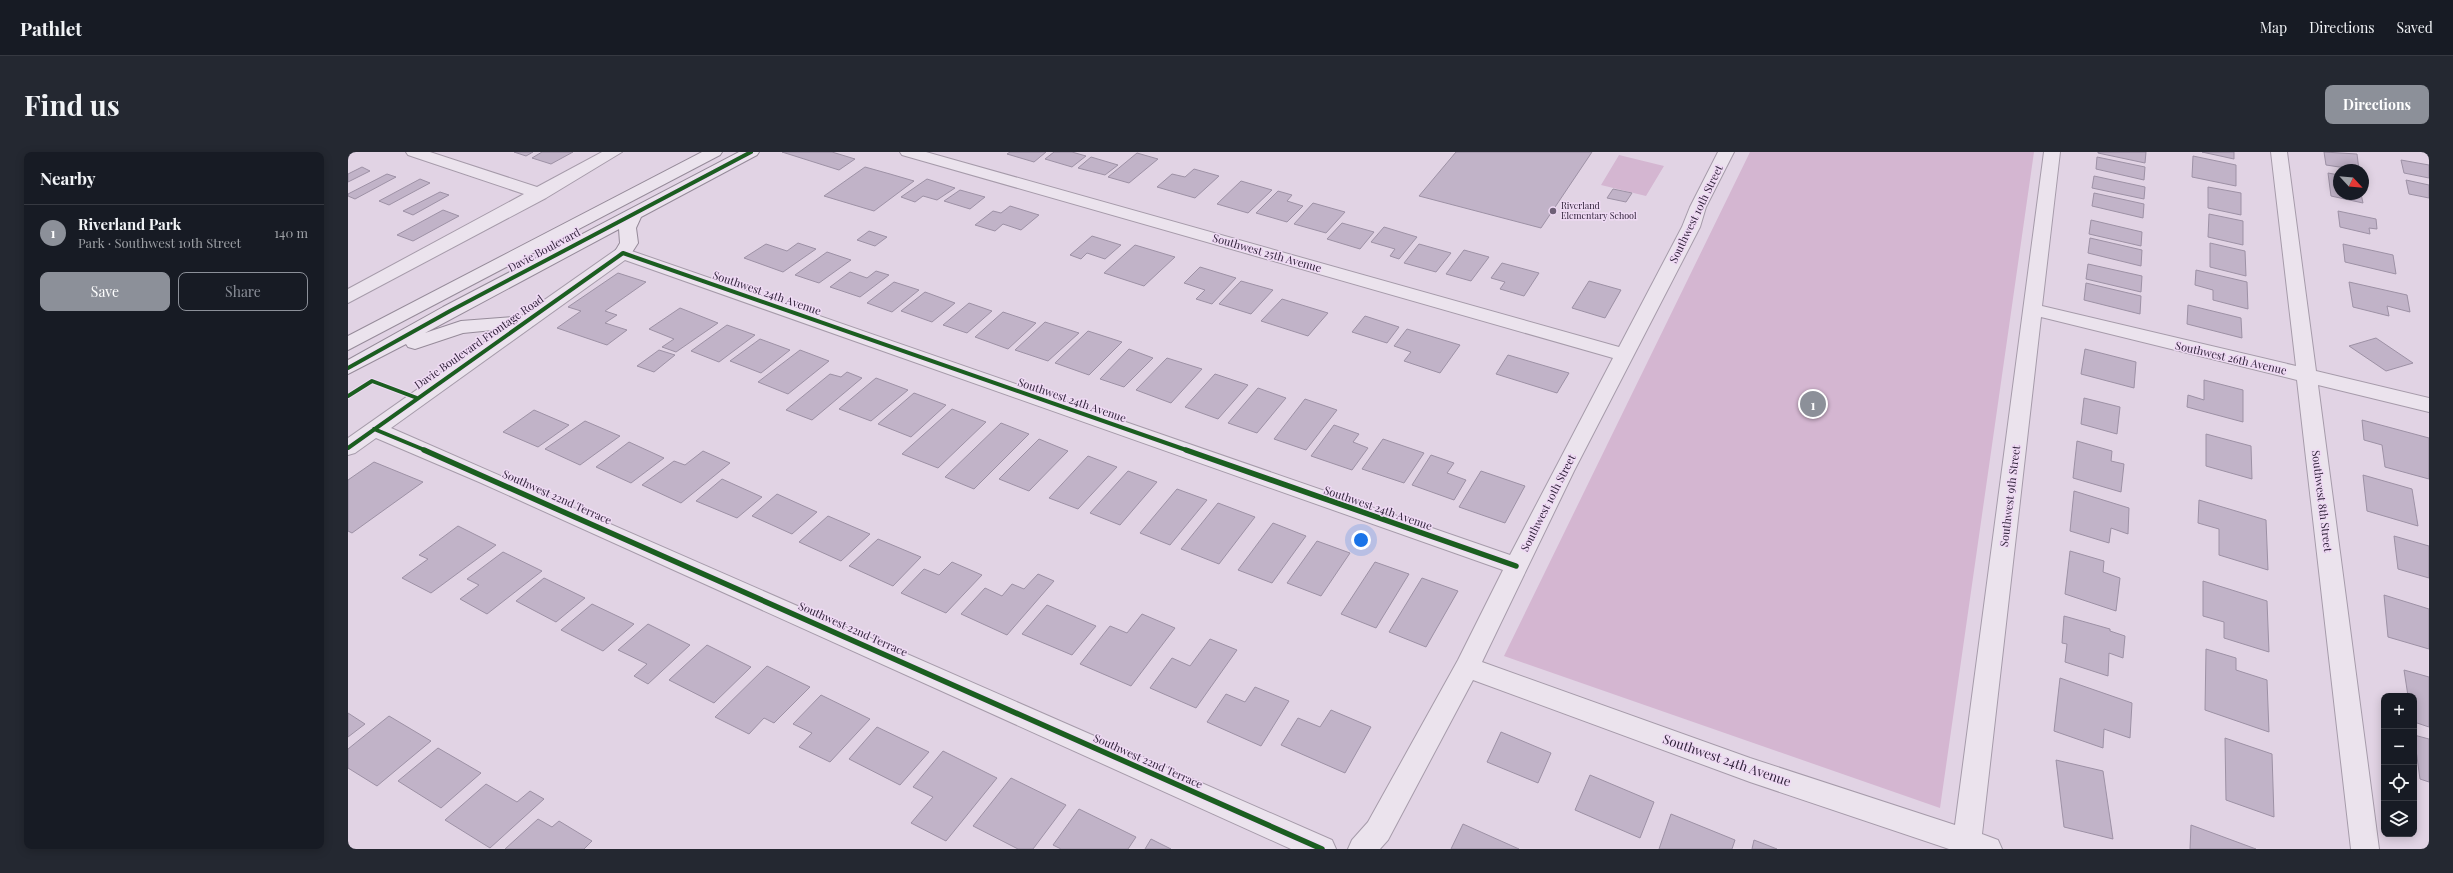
<!DOCTYPE html>
<html lang="en">
<head>
<meta charset="utf-8">
<style>
  :root { --surface:#171b24; --page:#242831; --text:#f1f3f6; --muted:#9ea1a6; --line:#363941; --accent:#8c9099 }
  body { margin:0; font-family:"Playfair Display",serif; background:var(--page); color:var(--text) }
  .controls { position:absolute; right:12px; bottom:12px; display:grid; overflow:hidden; border-radius:8px; box-shadow:0 2px 10px #0003 }
  .controls button { width:36px; height:36px; display:grid; place-items:center; padding:0; border:0; border-bottom:1px solid var(--line); background:var(--surface); color:var(--text); font:20px sans-serif }
  .compass { position:absolute; left:1985px; top:12px; width:36px; height:36px; border-radius:50%; background:var(--surface); box-shadow:0 2px 10px #0003; rotate:116deg }
  .you { position:absolute; left:1013px; top:388px; width:14px; height:14px; margin:-10px; border:3px solid #fff; border-radius:50%; background:#1a73e8; box-shadow:0 0 0 6px #1a73e833 }
  .badge { display:grid; place-items:center; width:26px; height:26px; border-radius:50%; background:var(--accent); color:#fff; font-size:13px; font-weight:700 }
  .pin { position:absolute; translate:-50% -50%; border:2px solid #fff; box-shadow:0 1px 4px #0006 }
  .list { margin:0; padding:0; list-style:none }
  h2 { display:flex; justify-content:space-between; align-items:center; height:52px; margin:0; padding:0 16px; font-size:17px }
  h2 small { font-size:13px; font-weight:400; color:var(--muted) }
  .list li { display:grid; grid-template-columns:26px 1fr auto; gap:12px; align-items:center; box-sizing:border-box; height:56px; padding:0 16px; border-top:1px solid var(--line) }
  .list b { display:block; font-size:15px; white-space:nowrap }
  .list p { margin:0; font-size:13px; white-space:nowrap; color:var(--muted) }
  .list em { font-size:13px; font-style:normal; color:var(--muted) }
  .actions { display:flex; gap:8px; padding:12px 16px }
  .actions a { flex:1; padding:9px 0; border:1px solid var(--accent); border-radius:8px; text-align:center; font-size:14px; color:var(--accent) }
  .actions .main { background:var(--accent); color:#fff }
  .icon { flex:none; width:22px; height:22px; fill:none; stroke:currentColor; stroke-width:2; stroke-linecap:round; stroke-linejoin:round }
  .map { position:relative; flex:none; width:2081px; height:697px; overflow:hidden; border-radius:8px }
  header { display:flex; align-items:center; gap:24px; box-sizing:border-box; height:56px; padding:0 20px; background:var(--surface); border-bottom:1px solid var(--line) }
  header strong { font-size:19px }
  nav { display:flex; gap:22px; margin-inline-start:auto; font-size:14px }
  .intro { display:flex; align-items:center; justify-content:space-between; box-sizing:border-box; height:96px; padding:0 24px }
  h1 { margin:0; font-size:28px }
  .button { padding:10px 18px; border-radius:8px; background:var(--accent); color:#fff; font-size:14px; font-weight:700 }
  main { display:flex; gap:24px; padding:0 24px }
  aside { flex:1; background:var(--surface); border-radius:8px; box-shadow:0 2px 10px #0003 }
  .map>svg:first-child { display:block }
  .green { fill:#d4b6d1 }
  .building { fill:#c1b3c8; stroke:#9d91a5 }
  .lines { fill:none; stroke-linecap:round; stroke-linejoin:round }
  .minor-casing { stroke:#a69baa; stroke-width:2 }
  .secondary-casing { stroke:#968b9a; stroke-width:2 }
  .minor { fill:#ebe3ed; fill-rule:evenodd }
  .secondary { fill:#ebe3ed; fill-rule:evenodd }
  .cycleway-far1-casing { stroke:#efdaf4; stroke-width:6 }
  .cycleway-casing { stroke:#efdaf4; stroke-width:8 }
  .cycleway-far1 { stroke:#1b5e20; stroke-width:4 }
  .cycleway { stroke:#1b5e20; stroke-width:5.5 }
  .poi-dot { fill:#6e6076; stroke:#efdaf4; stroke-width:1.5 }
  .labels { text-anchor:middle; stroke-width:3; stroke-linejoin:round; paint-order:stroke }
  .far-poi-label { font-size:9px; fill:#30223a; stroke:#efdaf4; text-anchor:start }
  .street-label { font-size:11px; fill:#30223a; stroke:#efdaf4 }
  .near-street-label { font-size:13px; fill:#30223a; stroke:#efdaf4 }
</style>
</head>
<body>
<header>
<strong>Pathlet</strong>
<nav><a>Map</a><a>Directions</a><a>Saved</a></nav>
</header>
<div class="intro"><h1>Find us</h1><a class="button">Directions</a></div>
<main>
<aside>
<h2>Nearby<small></small></h2>
<ul class="list">
<li><span class="badge">1</span><div><b>Riverland Park</b><p>Park · Southwest 10th Street</p></div><em>140 m</em></li>
</ul>
<div class="actions"><a class="main">Save</a><a>Share</a></div>
</aside>
<div class="map">
<svg width="2081" height="697" viewBox="0 0 2081 697">
  <rect width="100%" height="100%" fill="#e1d3e4"/>
  <path class="green" d="M 1402,0 L 1686,0 L 1592,656 L 1156,504 Z
    M 1271,3 L 1316,14 L 1298,44 L 1253,33 Z"/>
  <path class="building" d="M 166,0 L 185,0 L 178,4 Z
    M 194,0 L 225,0 L 203,12 L 184,6 Z
    M 434,0 L 484,0 L 507,7 L 491,18 Z
    M 662,0 L 698,0 L 686,10 L 659,2 Z
    M 706,0 L 724,0 L 738,4 L 724,15 L 697,7 Z
    M 1108,0 L 1244,0 L 1193,76 L 1071,44 Z
    M 1750,0 L 1798,0 L 1797,11 L 1750,1 Z
    M 1854,0 L 1886,0 L 1886,7 Z
    M 1976,0 L 2009,2 L 2011,18 L 1978,13 Z
    M 789,1 L 810,7 L 781,31 L 760,25 Z
    M 1845,4 L 1888,13 L 1888,34 L 1844,25 Z
    M 743,5 L 770,13 L 757,23 L 730,16 Z
    M 1749,5 L 1797,15 L 1796,28 L 1748,17 Z
    M 2053,8 L 2081,13 L 2081,26 L 2056,21 Z
    M 14,15 L 22,19 L 0,30 L 0,22 Z
    M 517,15 L 542,22 L 566,29 L 526,59 L 476,44 Z
    M 846,17 L 871,24 L 847,46 L 809,35 L 824,22 L 837,25 Z
    M 1980,21 L 1991,23 L 1991,42 L 2013,42 L 2015,51 L 1983,44 Z
    M 39,22 L 48,25 L 7,47 L 0,44 L 0,42 Z
    M 1746,24 L 1797,35 L 1796,47 L 1744,36 Z
    M 72,27 L 82,31 L 41,53 L 31,49 Z
    M 579,27 L 607,36 L 589,48 L 575,44 L 567,50 L 553,45 Z
    M 2058,28 L 2081,33 L 2081,46 L 2061,42 Z
    M 893,29 L 924,38 L 900,61 L 869,52 Z
    M 1860,35 L 1893,41 L 1893,63 L 1860,56 Z
    M 1265,37 L 1284,41 L 1278,50 L 1259,46 Z
    M 612,38 L 637,45 L 622,57 L 596,49 Z
    M 930,39 L 944,43 L 939,49 L 955,54 L 939,70 L 908,61 Z
    M 92,40 L 101,43 L 65,63 L 55,59 Z
    M 1746,41 L 1796,52 L 1795,66 L 1744,54 Z
    M 965,51 L 997,60 L 978,81 L 946,72 Z
    M 662,54 L 691,63 L 673,78 L 655,72 L 647,79 L 627,73 L 645,59 L 653,61 Z
    M 95,58 L 111,64 L 65,89 L 49,83 Z
    M 1990,59 L 2028,67 L 2029,77 L 2021,76 L 2022,82 L 1992,75 Z
    M 1861,62 L 1895,69 L 1895,93 L 1860,85 Z
    M 1743,68 L 1794,80 L 1793,94 L 1741,82 Z
    M 994,71 L 1026,80 L 1012,97 L 979,87 Z
    M 1036,75 L 1069,85 L 1051,107 L 1042,104 L 1047,97 L 1023,90 Z
    M 521,79 L 539,85 L 527,94 L 509,88 Z
    M 744,84 L 773,93 L 757,107 L 739,101 L 733,107 L 722,103 Z
    M 1742,86 L 1794,98 L 1793,114 L 1740,101 Z
    M 450,91 L 468,97 L 435,120 L 396,106 L 418,92 L 439,99 Z
    M 1862,91 L 1897,99 L 1898,124 L 1862,115 Z
    M 1071,92 L 1103,101 L 1088,120 L 1056,111 Z
    M 1995,92 L 2045,103 L 2048,122 L 1997,110 Z
    M 787,93 L 827,105 L 796,134 L 756,121 Z
    M 1116,98 L 1141,105 L 1123,129 L 1098,122 Z
    M 479,100 L 503,108 L 471,131 L 447,123 Z
    M 1154,111 L 1191,121 L 1176,144 L 1152,137 L 1157,130 L 1143,126 Z
    M 1740,112 L 1794,124 L 1793,140 L 1738,127 Z
    M 852,115 L 888,126 L 864,152 L 848,147 L 857,138 L 836,131 Z
    M 1848,118 L 1899,130 L 1900,157 L 1865,148 L 1865,138 L 1847,133 Z
    M 528,119 L 541,123 L 512,145 L 482,135 L 502,120 L 519,126 Z
    M 270,121 L 298,130 L 257,159 L 269,163 L 257,171 L 279,178 L 259,193 L 209,176 L 233,159 L 220,155 Z
    M 893,129 L 925,138 L 903,162 L 871,152 Z
    M 1241,129 L 1273,138 L 1257,166 L 1224,156 Z
    M 546,130 L 571,138 L 544,160 L 519,151 Z
    M 2001,130 L 2059,143 L 2062,160 L 2039,154 L 2041,164 L 2005,155 Z
    M 1738,131 L 1793,144 L 1792,162 L 1736,148 Z
    M 577,140 L 607,151 L 584,170 L 553,159 Z
    M 934,147 L 980,161 L 960,184 L 913,169 Z
    M 621,151 L 644,159 L 619,181 L 595,173 Z
    M 1840,153 L 1893,166 L 1894,186 L 1839,172 Z
    M 332,156 L 370,171 L 328,200 L 314,195 L 326,187 L 301,177 Z
    M 655,160 L 688,171 L 660,197 L 627,185 Z
    M 1017,164 L 1051,175 L 1039,191 L 1004,180 Z
    M 697,170 L 731,181 L 700,209 L 667,198 Z
    M 379,173 L 407,183 L 371,210 L 343,199 Z
    M 1059,177 L 1112,193 L 1092,221 L 1056,209 L 1063,200 L 1046,194 Z
    M 740,179 L 774,190 L 741,223 L 707,211 Z
    M 2028,186 L 2065,211 L 2038,219 L 2001,194 Z
    M 412,187 L 442,198 L 413,221 L 382,209 Z
    M 781,197 L 805,206 L 776,235 L 752,227 Z
    M 1737,197 L 1788,210 L 1786,236 L 1733,222 Z
    M 311,198 L 327,203 L 306,220 L 289,214 Z
    M 452,198 L 481,209 L 440,242 L 410,230 Z
    M 1160,203 L 1221,221 L 1209,241 L 1148,222 Z
    M 819,206 L 854,217 L 823,251 L 788,238 Z
    M 499,220 L 514,226 L 464,268 L 438,258 L 482,222 L 493,225 Z
    M 867,222 L 900,233 L 870,267 L 837,255 Z
    M 528,226 L 560,238 L 523,269 L 491,257 Z
    M 1856,228 L 1895,238 L 1895,270 L 1839,255 L 1840,243 L 1856,248 Z
    M 910,236 L 938,246 L 909,281 L 880,271 Z
    M 566,241 L 598,253 L 563,285 L 530,272 Z
    M 1736,246 L 1772,255 L 1769,282 L 1733,272 Z
    M 957,247 L 989,258 L 958,298 L 926,287 Z
    M 604,257 L 638,270 L 590,316 L 554,302 Z
    M 186,258 L 221,273 L 190,295 L 155,280 Z
    M 2014,268 L 2081,286 L 2081,327 L 2037,315 L 2034,293 L 2016,288 Z
    M 237,269 L 272,284 L 232,313 L 197,297 Z
    M 653,271 L 681,282 L 626,337 L 597,325 Z
    M 986,273 L 1011,282 L 1005,290 L 1020,296 L 1004,318 L 963,304 Z
    M 1858,282 L 1903,294 L 1904,327 L 1858,314 Z
    M 691,287 L 720,299 L 681,339 L 651,327 Z
    M 1035,287 L 1076,301 L 1056,331 L 1014,317 Z
    M 1729,289 L 1764,299 L 1763,309 L 1776,312 L 1773,340 L 1725,326 Z
    M 281,290 L 316,306 L 283,331 L 248,315 Z
    M 355,299 L 382,311 L 333,351 L 294,333 L 326,309 L 337,313 Z
    M 1083,303 L 1106,311 L 1099,321 L 1118,328 L 1106,348 L 1064,333 Z
    M 740,304 L 769,315 L 730,357 L 701,346 Z
    M 26,310 L 75,330 L 4,381 L 0,379 L 0,328 Z
    M 780,319 L 809,330 L 772,373 L 742,361 Z
    M 1133,319 L 1177,334 L 1157,371 L 1111,355 Z
    M 2015,323 L 2064,337 L 2070,374 L 2019,359 Z
    M 374,327 L 414,345 L 389,366 L 348,349 Z
    M 829,337 L 859,348 L 822,393 L 792,381 Z
    M 1726,339 L 1781,356 L 1780,382 L 1763,376 L 1761,391 L 1722,379 Z
    M 429,342 L 469,360 L 444,382 L 404,364 Z
    M 1851,348 L 1918,368 L 1920,418 L 1871,403 L 1871,377 L 1850,371 Z
    M 870,351 L 907,365 L 871,412 L 833,397 Z
    M 480,364 L 522,382 L 493,409 L 451,390 Z
    M 925,371 L 958,384 L 924,431 L 890,418 Z
    M 110,374 L 148,393 L 83,441 L 54,426 L 80,407 L 71,403 Z
    M 2046,384 L 2081,394 L 2081,426 L 2050,417 Z
    M 530,387 L 573,405 L 545,434 L 501,414 Z
    M 969,389 L 1002,401 L 973,444 L 939,431 Z
    M 1722,399 L 1756,409 L 1755,420 L 1772,426 L 1768,459 L 1717,442 Z
    M 155,400 L 194,419 L 139,462 L 112,447 L 131,433 L 119,427 Z
    M 604,410 L 634,423 L 598,461 L 553,441 L 576,417 L 591,423 Z
    M 1027,410 L 1061,422 L 1028,476 L 993,462 Z
    M 690,422 L 706,429 L 659,483 L 613,462 L 637,436 L 654,444 L 664,432 L 676,437 Z
    M 196,426 L 237,446 L 208,470 L 168,449 Z
    M 1074,426 L 1110,439 L 1078,495 L 1041,480 Z
    M 1855,429 L 1919,449 L 1921,500 L 1876,486 L 1876,470 L 1855,464 Z
    M 2036,443 L 2081,457 L 2081,497 L 2040,485 Z
    M 244,452 L 286,472 L 255,499 L 213,478 Z
    M 699,453 L 748,474 L 724,503 L 674,482 Z
    M 794,462 L 827,476 L 783,534 L 732,512 L 762,474 L 779,481 Z
    M 1716,464 L 1762,477 L 1762,479 L 1777,484 L 1775,506 L 1761,501 L 1760,524 L 1717,510 L 1719,492 L 1714,491 Z
    M 300,472 L 342,493 L 300,532 L 286,524 L 299,512 L 270,498 Z
    M 862,487 L 889,498 L 848,556 L 802,536 L 824,506 L 842,514 Z
    M 359,493 L 403,515 L 366,551 L 321,528 Z
    M 1858,497 L 1888,506 L 1888,518 L 1919,528 L 1921,580 L 1857,558 Z
    M 419,514 L 462,535 L 426,571 L 416,566 L 401,582 L 367,565 Z
    M 2056,518 L 2081,525 L 2081,575 L 2066,570 L 2066,544 L 2060,544 Z
    M 1712,526 L 1784,551 L 1782,586 L 1756,577 L 1755,596 L 1706,579 Z
    M 907,535 L 941,549 L 913,594 L 859,570 L 878,542 L 897,550 Z
    M 473,543 L 522,567 L 482,610 L 451,595 L 464,581 L 445,572 Z
    M 983,558 L 1023,575 L 997,621 L 933,593 L 950,566 L 972,575 Z
    M 0,561 L 17,572 L 0,585 Z
    M 41,564 L 83,589 L 29,634 L 0,616 L 0,597 Z
    M 529,575 L 581,600 L 552,633 L 501,607 Z
    M 1153,580 L 1203,601 L 1190,631 L 1139,610 Z
    M 2066,583 L 2081,587 L 2081,630 L 2072,627 Z
    M 1877,586 L 1924,602 L 1926,665 L 1878,648 Z
    M 90,596 L 133,621 L 93,656 L 50,629 Z
    M 595,599 L 649,626 L 598,689 L 563,671 L 585,645 L 565,635 Z
    M 1708,608 L 1755,619 L 1765,687 L 1716,675 Z
    M 1242,623 L 1306,650 L 1292,686 L 1227,658 Z
    M 663,626 L 718,653 L 685,697 L 670,697 L 625,674 Z
    M 138,632 L 169,650 L 182,639 L 196,647 L 142,696 L 97,668 Z
    M 731,657 L 788,685 L 780,697 L 713,697 L 705,693 Z
    M 1323,662 L 1387,688 L 1384,697 L 1311,697 Z
    M 190,667 L 204,675 L 211,669 L 244,689 L 236,697 L 157,697 Z
    M 1115,672 L 1171,697 L 1103,697 Z
    M 1843,673 L 1908,697 L 1842,697 Z
    M 803,687 L 823,697 L 797,697 Z
    M 1406,688 L 1429,697 L 1404,697 Z"/>
  <g class="lines">
    <g class="minor-casing">
      <path id="minor" d="M 58,0 L 82,0 L 189,35 L 254,0 L 274,0 L 198,46 L 0,151 L 0,137 L 176,42 L 60,3 Z
        M 552,0 L 578,0 L 1271,195 L 1334,75 L 1342,55 L 1370,0 L 1386,0 L 1358,55 L 1352,75 L 1226,319 L 1134,510 L 1402,606 L 1607,673 L 1696,0 L 1712,0 L 1694,154 L 1948,214 L 1923,0 L 1939,0 L 1968,219 L 2081,246 L 2081,260 L 1970,233 L 2031,697 L 2003,697 L 1949,228 L 1693,165 L 1634,682 L 1650,688 L 1654,697 L 1601,697 L 1402,630 L 1125,528 L 1040,688 L 1032,697 L 1000,697 L 1004,688 L 1020,670 L 1110,508 L 1155,418 L 277,108 L 43,276 L 984,688 L 988,697 L 943,697 L 131,330 L 28,286 L 7,301 L 0,303 L 0,286 L 269,97 L 275,96 L 1162,403 L 1265,206 L 554,3 Z"/>
    </g>
    <g class="secondary-casing">
      <path id="secondary" d="M 354,0 L 374,0 L 372,3 L 0,198 L 0,184 Z
        M 391,0 L 411,0 L 409,3 L 293,65 L 288,76 L 290,91 L 281,105 L 269,105 L 266,101 L 272,91 L 271,77 L 77,181 L 113,169 L 177,164 L 184,166 L 186,170 L 184,174 L 115,181 L 67,197 L 60,195 L 58,192 L 0,222 L 0,208 L 95,155 Z"/>
    </g>
    <use href="#minor" class="minor"/>
    <use href="#secondary" class="secondary"/>
    <g class="cycleway-far1-casing">
      <path id="cycleway-far1" d="M 0,216 L 102,159 L 403,0
        M 0,244 L 24,229 L 69,246
        M 26,277 L 79,299
        M 0,296 L 275,101 L 841,299"/>
    </g>
    <g class="cycleway-casing">
      <path id="cycleway" d="M 76,298 L 974,697
        M 838,298 L 1168,414"/>
    </g>
    <use href="#cycleway-far1" class="cycleway-far1"/>
    <use href="#cycleway" class="cycleway"/>
  </g>
  <circle class="poi-dot" cx="1205" cy="59" r="4"/>
  <g class="labels">
    <g class="far-poi-label">
      <text x="1213" y="57">Riverland<tspan x="1213" dy="10">Elementary School</tspan></text>
    </g>
    <g class="street-label">
      <text transform="translate(1348 62) rotate(-64)" y="4">Southwest 10th Street</text>
      <text transform="translate(196 98) rotate(-28)" y="4">Davie Boulevard</text>
      <text transform="translate(919 101) rotate(16)" y="4">Southwest 25th Avenue</text>
      <text transform="translate(419 141) rotate(19)" y="4">Southwest 24th Avenue</text>
      <text transform="translate(131 190) rotate(-35)" y="4">Davie Boulevard Frontage Road</text>
      <text transform="translate(1883 206) rotate(13)" y="4">Southwest 26th Avenue</text>
      <text transform="translate(724 248) rotate(19)" y="4">Southwest 24th Avenue</text>
      <text transform="translate(1662 344) rotate(-83)" y="4">Southwest 9th Street</text>
      <text transform="translate(209 345) rotate(24)" y="4">Southwest 22nd Terrace</text>
      <text transform="translate(1974 349) rotate(83)" y="4">Southwest 8th Street</text>
      <text transform="translate(1200 351) rotate(-63)" y="4">Southwest 10th Street</text>
      <text transform="translate(1030 356) rotate(19)" y="4">Southwest 24th Avenue</text>
      <text transform="translate(505 477) rotate(24)" y="4">Southwest 22nd Terrace</text>
      <text transform="translate(800 609) rotate(24)" y="4">Southwest 22nd Terrace</text>
    </g>
    <g class="near-street-label">
      <text transform="translate(1379 608) rotate(19)" y="5">Southwest 24th Avenue</text>
    </g>
  </g>
</svg>
<div class="controls">
<button>+</button>
<button>−</button>
<button><svg class="icon" aria-label="locate" viewBox="0 0 24 24"><circle cx="12" cy="12" r="6"/><path d="M12 2v4M12 18v4M2 12h4M18 12h4"/></svg></button>
<button><svg class="icon" aria-label="layers" viewBox="0 0 24 24"><path d="M12 4l9 5-9 5-9-5zM3 14l9 5 9-5"/></svg></button>
</div>
<svg class="compass" viewBox="-18 -18 36 36"><path d="M0-13l5 13h-10z" fill="#e53935"/><path d="M0 13l5-13h-10z" fill="#9ea1a6"/></svg>
<div class="you"></div>
<div class="pin badge" style="left:1465px;top:252px">1</div>
</div>
</main>
</body>
</html>
